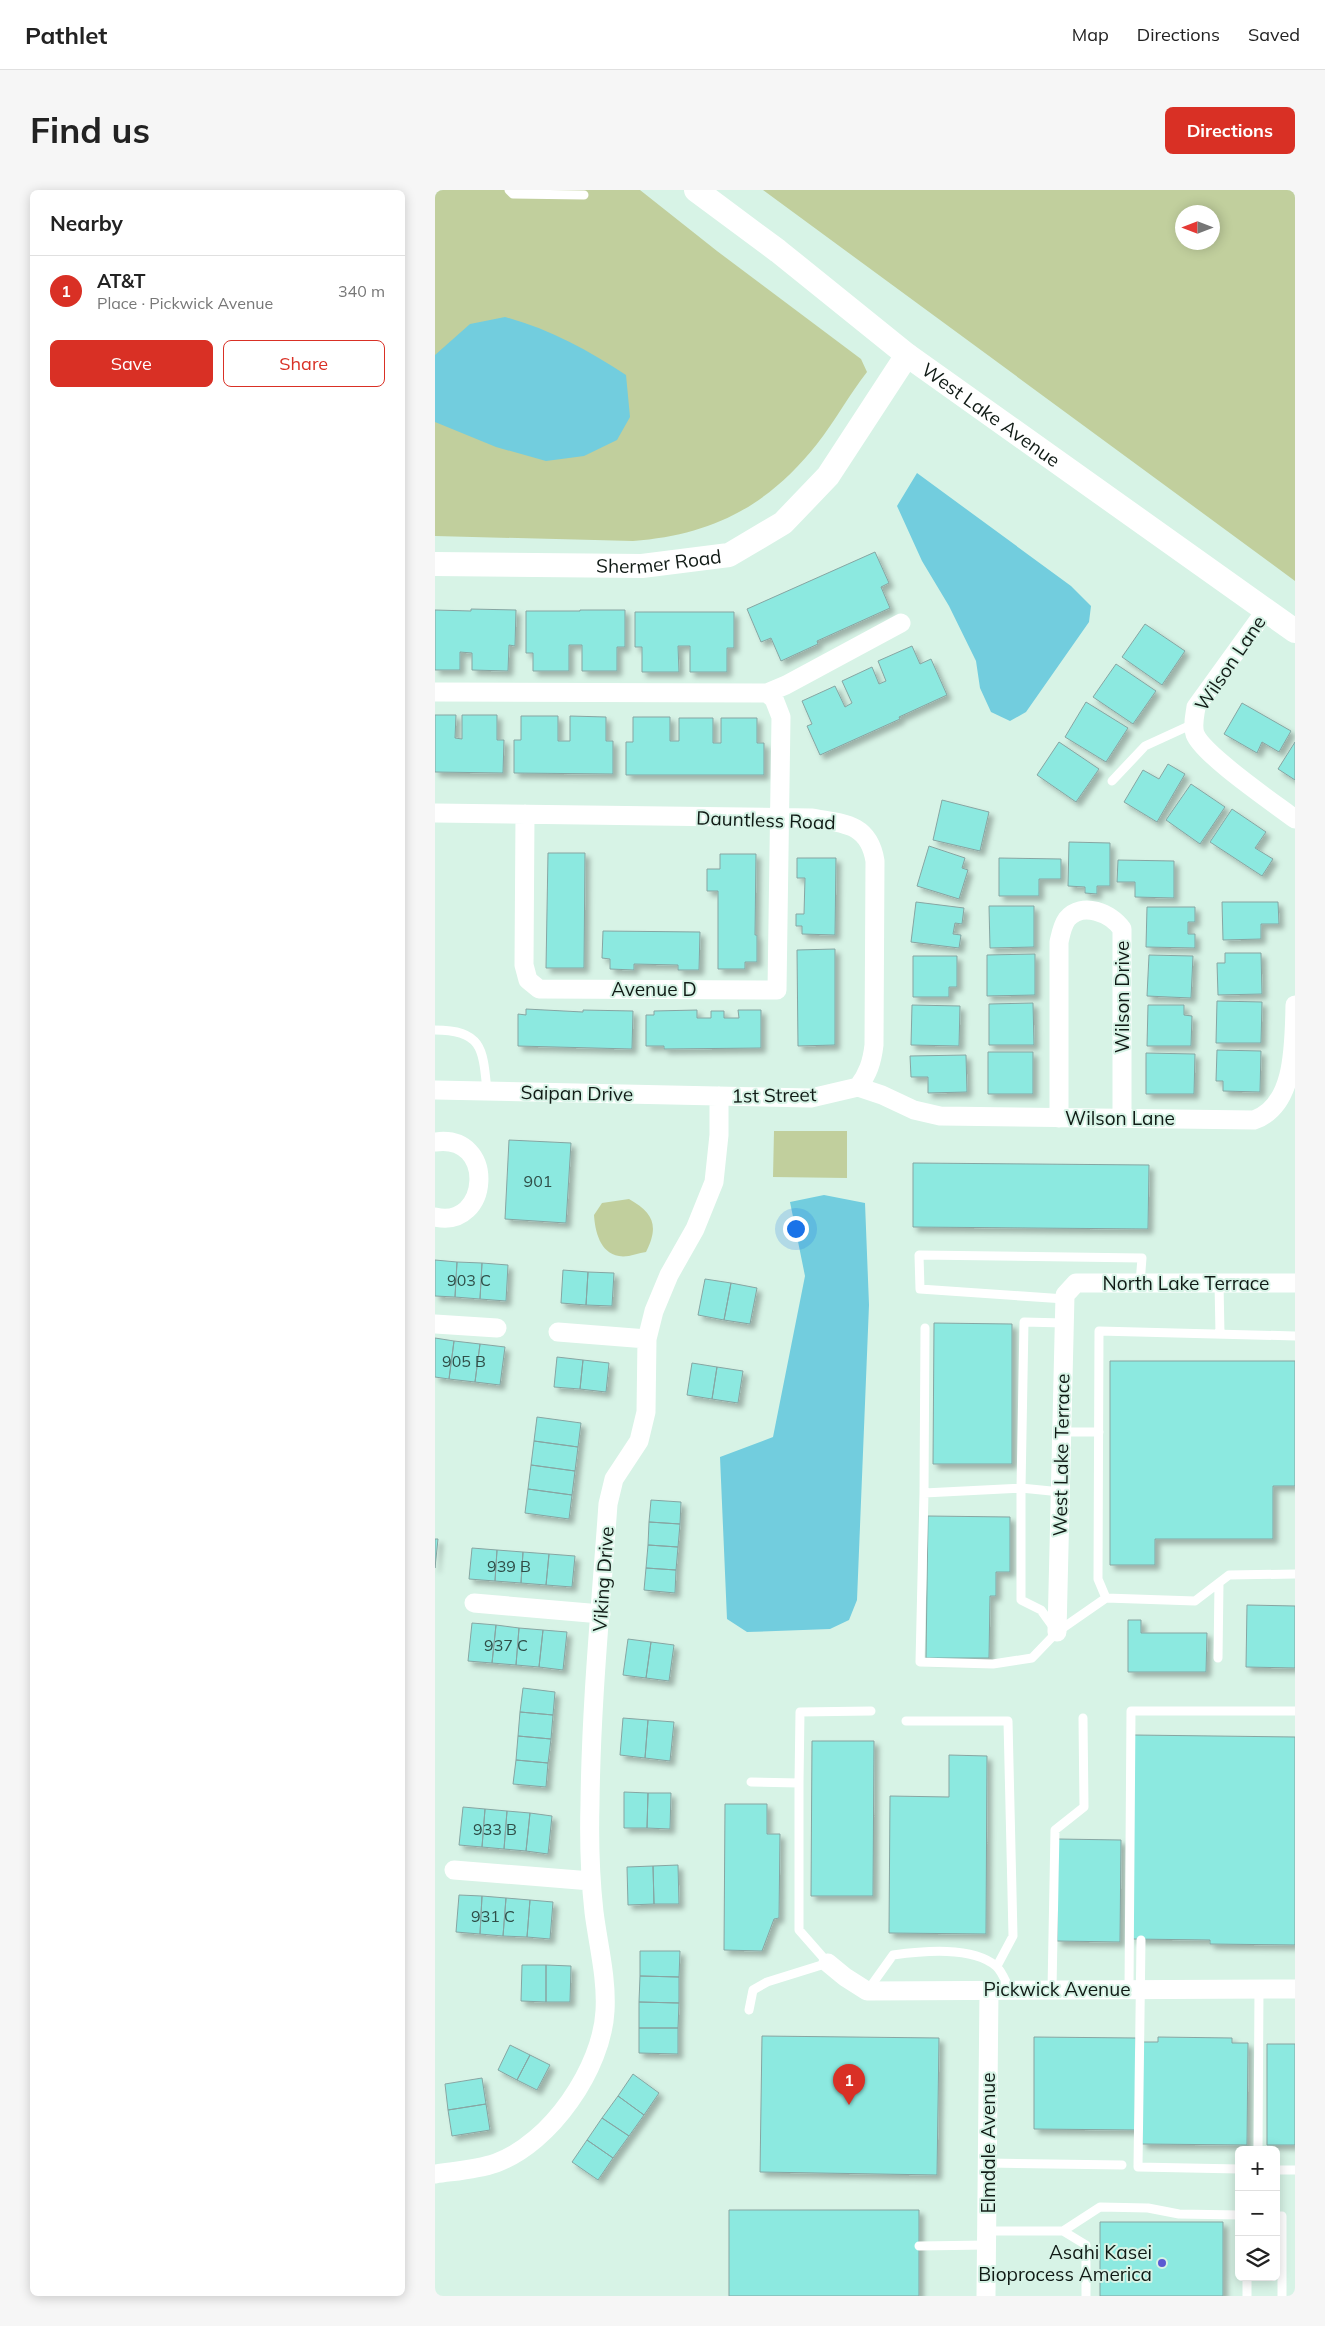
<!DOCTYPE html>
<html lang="en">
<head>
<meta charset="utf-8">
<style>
  :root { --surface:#fff; --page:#f6f6f6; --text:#222; --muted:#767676; --line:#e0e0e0; --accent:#d93025 }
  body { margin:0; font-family:Mulish,sans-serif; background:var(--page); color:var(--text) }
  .controls { position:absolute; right:15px; bottom:15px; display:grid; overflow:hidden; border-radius:8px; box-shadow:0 2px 12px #0003 }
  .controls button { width:45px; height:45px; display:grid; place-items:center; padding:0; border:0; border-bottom:1px solid var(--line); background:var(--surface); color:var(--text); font:25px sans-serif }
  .compass { position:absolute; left:740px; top:15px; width:45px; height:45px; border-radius:50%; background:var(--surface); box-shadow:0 2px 12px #0003; rotate:270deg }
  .you { position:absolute; left:360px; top:1038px; width:18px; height:18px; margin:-12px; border:4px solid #fff; border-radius:50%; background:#1a73e8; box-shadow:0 0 0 8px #1a73e833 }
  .badge { display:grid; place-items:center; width:32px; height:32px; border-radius:50%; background:var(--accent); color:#fff; font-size:16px; font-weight:700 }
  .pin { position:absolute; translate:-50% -41px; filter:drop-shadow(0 1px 2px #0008) }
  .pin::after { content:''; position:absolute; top:26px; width:18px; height:15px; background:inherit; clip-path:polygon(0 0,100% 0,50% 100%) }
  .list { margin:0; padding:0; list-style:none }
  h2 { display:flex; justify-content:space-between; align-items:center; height:65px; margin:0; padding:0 20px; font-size:21px }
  h2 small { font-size:16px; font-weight:400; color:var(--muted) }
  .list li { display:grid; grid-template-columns:32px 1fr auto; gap:15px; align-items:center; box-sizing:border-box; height:70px; padding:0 20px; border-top:1px solid var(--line) }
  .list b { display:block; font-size:19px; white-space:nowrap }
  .list p { margin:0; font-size:16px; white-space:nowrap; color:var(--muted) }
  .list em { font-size:16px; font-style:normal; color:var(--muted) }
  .actions { display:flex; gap:10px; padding:15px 20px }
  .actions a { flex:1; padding:11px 0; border:1px solid var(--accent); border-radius:8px; text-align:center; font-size:18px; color:var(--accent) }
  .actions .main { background:var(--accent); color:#fff }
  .icon { flex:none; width:28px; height:28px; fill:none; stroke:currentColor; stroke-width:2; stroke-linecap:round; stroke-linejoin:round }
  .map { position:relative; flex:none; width:860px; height:2106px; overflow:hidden; border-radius:8px }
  header { display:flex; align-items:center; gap:30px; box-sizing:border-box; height:70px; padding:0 25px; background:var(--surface); border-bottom:1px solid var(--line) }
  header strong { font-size:24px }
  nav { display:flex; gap:28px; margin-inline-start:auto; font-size:18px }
  .intro { display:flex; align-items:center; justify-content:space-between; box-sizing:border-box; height:120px; padding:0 30px }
  h1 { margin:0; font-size:35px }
  .button { padding:12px 22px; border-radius:8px; background:var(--accent); color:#fff; font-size:18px; font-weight:700 }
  main { display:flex; gap:30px; padding:0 30px }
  aside { flex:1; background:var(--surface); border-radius:8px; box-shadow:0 2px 12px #0003 }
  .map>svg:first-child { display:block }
  .green { fill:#c1cf9d; fill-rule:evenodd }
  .water { fill:#72cdde }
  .building { fill:#8ce9e0; stroke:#87a5a2; filter:url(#shadow) }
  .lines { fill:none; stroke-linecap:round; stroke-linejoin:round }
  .service { stroke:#fff; stroke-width:9 }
  .minor { stroke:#fff; stroke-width:19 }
  .tertiary { stroke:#fff; stroke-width:24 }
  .poi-dot { fill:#5b5ad2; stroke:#d7f3e6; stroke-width:2 }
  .labels { text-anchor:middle; stroke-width:4; stroke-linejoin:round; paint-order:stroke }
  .number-label { font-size:16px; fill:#2f4e48 }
  .street-label { font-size:19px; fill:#101a15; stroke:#d7f3e6 }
  .poi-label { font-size:19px; fill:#101a15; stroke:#d7f3e6; text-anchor:end }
</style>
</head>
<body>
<header>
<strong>Pathlet</strong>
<nav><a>Map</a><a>Directions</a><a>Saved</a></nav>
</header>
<div class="intro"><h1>Find us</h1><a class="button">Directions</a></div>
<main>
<aside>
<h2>Nearby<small></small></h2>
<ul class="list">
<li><span class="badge">1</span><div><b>AT&amp;T</b><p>Place · Pickwick Avenue</p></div><em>340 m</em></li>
</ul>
<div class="actions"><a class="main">Save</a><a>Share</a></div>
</aside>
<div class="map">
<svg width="860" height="2106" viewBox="0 0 860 2106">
  <defs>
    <filter id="shadow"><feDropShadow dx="4.5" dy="4.5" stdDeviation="2.5" flood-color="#0004"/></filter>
  </defs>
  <rect width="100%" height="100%" fill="#d7f3e6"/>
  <path class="green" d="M 0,0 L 205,0 L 282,61 L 426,169 L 432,182 C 414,205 400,231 382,254 C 333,316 277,345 198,351 L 0,346 Z
    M 328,0 L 860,0 L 860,391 L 837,374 ZM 778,22 L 778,52 L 748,52 L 748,22 Z
    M 339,941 L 412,941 L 412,988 L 338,987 Z
    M 194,1009 C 219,1023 224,1036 211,1062 C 203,1063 192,1068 184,1066 C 165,1063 160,1041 159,1025 L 167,1013 Z"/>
  <path class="water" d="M 70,127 C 114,139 153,160 191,185 L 195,227 L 182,250 L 149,266 L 111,271 L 61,257 L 0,232 L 0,165 L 35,134 Z
    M 482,283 L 636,396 L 656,416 L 654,432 L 591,522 L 575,531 L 556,522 L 545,498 L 541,471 L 514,416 L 487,371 L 462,316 Z
    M 389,1005 L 430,1013 L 434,1115 L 422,1410 L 414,1430 L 395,1439 L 312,1442 L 292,1429 L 285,1267 L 338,1247 L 370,1086 L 355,1012 Z"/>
  <path class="building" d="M 440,362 L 454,393 L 446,397 L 455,418 L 382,451 L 383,454 L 346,471 L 336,448 L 326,452 L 312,419 Z
    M 36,419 L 81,420 L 80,456 L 74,455 L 73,481 L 37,480 L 37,463 L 25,462 L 25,480 L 0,480 L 0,420 L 36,421 Z
    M 145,420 L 190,420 L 190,457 L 182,457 L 182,481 L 147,481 L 147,455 L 134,455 L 134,481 L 98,481 L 98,463 L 91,463 L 91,421 L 145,421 Z
    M 200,422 L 299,422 L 299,458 L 292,458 L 292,482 L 255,482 L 255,456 L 243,456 L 244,482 L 207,482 L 207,457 L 200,457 Z
    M 710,434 L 750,461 L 727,495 L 687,467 Z
    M 477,456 L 485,474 L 496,469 L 512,505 L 464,527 L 465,529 L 385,565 L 372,536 L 377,534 L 367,511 L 400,496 L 410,517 L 417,513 L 407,491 L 437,477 L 444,494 L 451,491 L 443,471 Z
    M 681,474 L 721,501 L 698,534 L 658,507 Z
    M 651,512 L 693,538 L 671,572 L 630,547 Z
    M 807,513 L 856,541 L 844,562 L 827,552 L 822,563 L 789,544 Z
    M 0,525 L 21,525 L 20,548 L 27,549 L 27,525 L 62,525 L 62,550 L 69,550 L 68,583 L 0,582 Z
    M 86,526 L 123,526 L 123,551 L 135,551 L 135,526 L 171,527 L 171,551 L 178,551 L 178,584 L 79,583 L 79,550 L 86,550 Z
    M 198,527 L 235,527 L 235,551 L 244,551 L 244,528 L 278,528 L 278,553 L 286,553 L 286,528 L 322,528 L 322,553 L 329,553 L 329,585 L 191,585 L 191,552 L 198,552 Z
    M 624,552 L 664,579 L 641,612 L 602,585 Z
    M 860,552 L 860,590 L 843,579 Z
    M 733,574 L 750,584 L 722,632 L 689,612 L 708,580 L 724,589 Z
    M 756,594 L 790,617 L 765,654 L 731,630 Z
    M 507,610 L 554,622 L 545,661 L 498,650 Z
    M 797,619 L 831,642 L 820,658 L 838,669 L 827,686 L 775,652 Z
    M 634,652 L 675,653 L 675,696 L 662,696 L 662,704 L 650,703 L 650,697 L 633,696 Z
    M 494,656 L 530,668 L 527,678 L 533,680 L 524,709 L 482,696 Z
    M 113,663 L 150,663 L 149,778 L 111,778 Z
    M 285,664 L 321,664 L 320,745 L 322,745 L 322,772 L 310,772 L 310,779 L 283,779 L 283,701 L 272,701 L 272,679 L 285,679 Z
    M 362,668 L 401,668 L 400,745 L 367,744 L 367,736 L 361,736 L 361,724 L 369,724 L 370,688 L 362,688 Z
    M 564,668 L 626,669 L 626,689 L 604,689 L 604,706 L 564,706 Z
    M 683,670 L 739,671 L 739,708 L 700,707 L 700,692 L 682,692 Z
    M 481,712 L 529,718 L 527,734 L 520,733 L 518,744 L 526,745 L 524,758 L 476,752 Z
    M 787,712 L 843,712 L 844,734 L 826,734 L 826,749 L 788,750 Z
    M 554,716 L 599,716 L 599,757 L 555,758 Z
    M 712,717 L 760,717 L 760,732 L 753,732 L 753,744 L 760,744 L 760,758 L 711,757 Z
    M 168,741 L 265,742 L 264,780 L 243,780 L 243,775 L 199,774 L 199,780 L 175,779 L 175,769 L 167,768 Z
    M 400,759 L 400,855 L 363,856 L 362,760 Z
    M 790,763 L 826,763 L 827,804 L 783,805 L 782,773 L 790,773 Z
    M 600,764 L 600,805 L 552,806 L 552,765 Z
    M 714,765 L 758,766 L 756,808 L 712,806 Z
    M 478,766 L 522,766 L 522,797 L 514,797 L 514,807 L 478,807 Z
    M 782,811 L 827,812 L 826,853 L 781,853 Z
    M 598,813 L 599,855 L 554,855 L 554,814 Z
    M 477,815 L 525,816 L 524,856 L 476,855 Z
    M 713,815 L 749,815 L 749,825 L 757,826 L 756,856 L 712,856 Z
    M 91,819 L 148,822 L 148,820 L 198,821 L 197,859 L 83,856 L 83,824 L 91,825 Z
    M 262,820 L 262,828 L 276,828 L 276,821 L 289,821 L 289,828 L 304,828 L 303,820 L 326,820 L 326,858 L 229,859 L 229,856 L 211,856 L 211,825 L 219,825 L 219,821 Z
    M 782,860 L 826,861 L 825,902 L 788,901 L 788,891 L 781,891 Z
    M 553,862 L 598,862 L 598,904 L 553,904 Z
    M 711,863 L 760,864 L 759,904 L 711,904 Z
    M 531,865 L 532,902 L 493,903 L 493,887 L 476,887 L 475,866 Z
    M 74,950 L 136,953 L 131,1033 L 70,1029 Z
    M 478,973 L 714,975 L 713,1039 L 478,1037 Z
    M 0,1070 L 22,1072 L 20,1107 L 0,1106 Z
    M 22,1072 L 47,1073 L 45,1109 L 20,1107 Z
    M 47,1073 L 73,1075 L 71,1111 L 45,1109 Z
    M 128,1080 L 153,1082 L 151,1115 L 126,1113 Z
    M 153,1082 L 179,1083 L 177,1116 L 151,1115 Z
    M 270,1089 L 296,1093 L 289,1130 L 263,1125 Z
    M 296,1093 L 322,1098 L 315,1134 L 289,1130 Z
    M 499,1133 L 577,1134 L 577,1274 L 498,1274 Z
    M 0,1148 L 19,1151 L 14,1189 L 0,1187 Z
    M 19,1151 L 45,1154 L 40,1192 L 14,1189 Z
    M 45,1154 L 70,1157 L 65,1195 L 40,1192 Z
    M 122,1167 L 148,1170 L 145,1199 L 119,1197 Z
    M 148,1170 L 174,1173 L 171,1202 L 145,1199 Z
    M 675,1171 L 860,1171 L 860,1296 L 838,1296 L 838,1349 L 720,1349 L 720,1375 L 675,1375 Z
    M 257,1173 L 282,1177 L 277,1209 L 252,1205 Z
    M 282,1177 L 308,1181 L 303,1213 L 277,1209 Z
    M 102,1227 L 146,1233 L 143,1257 L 99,1251 Z
    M 99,1251 L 143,1257 L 140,1281 L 96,1275 Z
    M 96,1275 L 140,1281 L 137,1305 L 93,1299 Z
    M 93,1299 L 137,1305 L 134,1329 L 90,1323 Z
    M 216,1310 L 246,1312 L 245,1334 L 214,1332 Z
    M 493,1326 L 575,1327 L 575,1382 L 561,1382 L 561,1406 L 555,1406 L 554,1468 L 491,1468 Z
    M 214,1332 L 245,1334 L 243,1357 L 213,1355 Z
    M 0,1349 L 3,1349 L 0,1378 Z
    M 213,1355 L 243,1357 L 241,1380 L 211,1378 Z
    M 37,1358 L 62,1360 L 60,1391 L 34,1389 Z
    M 62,1360 L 88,1362 L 86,1393 L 60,1391 Z
    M 88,1362 L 114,1364 L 111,1395 L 86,1393 Z
    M 114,1364 L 140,1366 L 137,1397 L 111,1395 Z
    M 211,1378 L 241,1380 L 240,1403 L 209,1400 Z
    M 812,1415 L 860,1416 L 860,1478 L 811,1477 Z
    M 693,1430 L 706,1430 L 706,1443 L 772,1443 L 771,1482 L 693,1482 Z
    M 37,1433 L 61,1435 L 57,1473 L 33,1471 Z
    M 61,1435 L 84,1438 L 81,1475 L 57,1473 Z
    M 84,1438 L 108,1440 L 104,1477 L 81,1475 Z
    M 108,1440 L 132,1442 L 128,1480 L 104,1477 Z
    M 193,1449 L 216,1452 L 211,1488 L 188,1485 Z
    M 216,1452 L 239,1455 L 234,1491 L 211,1488 Z
    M 88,1498 L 120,1502 L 118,1525 L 85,1522 Z
    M 85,1522 L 118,1525 L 116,1549 L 83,1546 Z
    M 188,1528 L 213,1530 L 210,1568 L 185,1565 Z
    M 213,1530 L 239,1532 L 235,1571 L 210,1568 Z
    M 699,1545 L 860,1547 L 860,1755 L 775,1754 L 775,1750 L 697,1749 Z
    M 83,1546 L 116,1549 L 113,1573 L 81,1570 Z
    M 377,1551 L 439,1551 L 438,1706 L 376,1706 Z
    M 514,1565 L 552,1566 L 551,1744 L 454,1743 L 455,1606 L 514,1607 Z
    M 81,1570 L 113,1573 L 111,1597 L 78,1594 Z
    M 189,1602 L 213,1603 L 212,1638 L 189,1638 Z
    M 213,1603 L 236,1603 L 235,1639 L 212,1638 Z
    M 290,1614 L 332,1614 L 332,1644 L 345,1644 L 344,1728 L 339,1729 L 327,1761 L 289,1760 Z
    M 28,1617 L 50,1619 L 47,1657 L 24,1655 Z
    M 50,1619 L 72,1621 L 69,1659 L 47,1657 Z
    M 72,1621 L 95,1623 L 91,1661 L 69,1659 Z
    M 95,1623 L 117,1626 L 113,1664 L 91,1661 Z
    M 623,1649 L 686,1650 L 685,1752 L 622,1751 Z
    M 243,1675 L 244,1714 L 219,1714 L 218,1676 Z
    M 218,1676 L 219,1714 L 193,1715 L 192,1677 Z
    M 24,1705 L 47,1706 L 45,1744 L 21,1742 Z
    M 47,1706 L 71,1708 L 68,1746 L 45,1744 Z
    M 71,1708 L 95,1710 L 92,1747 L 68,1746 Z
    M 95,1710 L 118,1712 L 115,1749 L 92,1747 Z
    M 205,1761 L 245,1761 L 244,1787 L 205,1786 Z
    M 87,1775 L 111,1775 L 111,1812 L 86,1811 Z
    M 111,1775 L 136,1776 L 135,1812 L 111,1812 Z
    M 205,1786 L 244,1787 L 244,1813 L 204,1812 Z
    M 204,1812 L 244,1813 L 243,1838 L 204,1838 Z
    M 204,1838 L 243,1838 L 243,1864 L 204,1863 Z
    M 327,1846 L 504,1848 L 502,1985 L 325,1982 Z
    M 599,1847 L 701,1848 L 700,1940 L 599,1939 Z
    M 723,1847 L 797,1848 L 797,1853 L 813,1853 L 812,1955 L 707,1954 L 707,1852 L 723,1852 Z
    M 832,1854 L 860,1854 L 860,1955 L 832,1955 Z
    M 75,1855 L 95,1865 L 82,1890 L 63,1880 Z
    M 95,1865 L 115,1875 L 102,1900 L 82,1890 Z
    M 198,1884 L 224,1903 L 209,1925 L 183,1906 Z
    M 47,1888 L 51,1914 L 13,1920 L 10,1894 Z
    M 183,1906 L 209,1925 L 194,1946 L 167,1928 Z
    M 51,1914 L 55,1940 L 17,1946 L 13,1920 Z
    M 167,1928 L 194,1946 L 178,1968 L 152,1950 Z
    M 152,1950 L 178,1968 L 163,1990 L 137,1972 Z
    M 294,2020 L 484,2020 L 484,2106 L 294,2106 Z
    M 665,2032 L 788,2032 L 788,2106 L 665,2106 Z"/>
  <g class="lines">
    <path class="service" d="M 74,0 L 78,4 L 149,5
      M 677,591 L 710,556 L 758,534
      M 0,840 C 48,840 48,860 52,901
      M 784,1093 L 785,1144
      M 630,1109 L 485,1099 L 484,1065 L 707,1068 L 705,1093
      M 627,1242 L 664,1242
      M 626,1302 L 586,1298 L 589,1132 L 629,1133
      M 489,1303 L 490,1138
      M 671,1408 L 663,1389 L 664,1141 L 860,1146
      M 619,1438 L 606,1420 L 586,1410 L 586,1298 L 489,1303 L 485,1472 L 558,1474 L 597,1468 L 622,1442 L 671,1408 L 760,1411 L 794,1385 L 860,1384
      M 783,1468 L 784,1393
      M 471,1531 L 573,1531 L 578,1746 L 562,1776
      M 364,1593 L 365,1522 L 436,1521
      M 706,1750 L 703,1977 L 804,1979
      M 617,1799 L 620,1640 L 649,1617 L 648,1528
      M 694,1799 L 696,1521 L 860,1521
      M 433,1800 L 458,1765 C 488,1761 537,1756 561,1776 C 567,1781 571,1793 575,1800
      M 314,1820 L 318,1800 L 332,1792 L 393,1773 L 364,1740 L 364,1593 L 316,1592
      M 823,1960 L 824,1799
      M 553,1973 L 687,1975
      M 841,1980 L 860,1980
      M 841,2026 L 847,2026 L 847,2106
      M 552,2041 L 628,2041 L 651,2055 L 651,2106
      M 628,2041 L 665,2017 L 713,2018 L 744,2024 L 804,2025
      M 484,2056 L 552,2055
      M 812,2087 L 812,2106"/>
    <path class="minor" d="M 831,420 L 761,517 C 760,525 757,535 760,544 C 768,565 839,613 860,629
      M 0,502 L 332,503 L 351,495 L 466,433
      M 0,623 L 376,628 C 408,633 434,633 440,671 L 439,855 C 437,872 433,884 423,897
      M 90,624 L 89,775 L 93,790 L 104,799 L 342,800 L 346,527 L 339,509 L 332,503
      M 0,900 L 376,908 L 423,897 L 447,905 L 479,920 L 505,926 L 819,930 C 860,916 859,855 860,815
      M 624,928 L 624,752 C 626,743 627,736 632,729 C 647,711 676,723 687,739 L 687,928
      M 0,952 C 62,943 55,1040 0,1027
      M 0,1134 L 62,1138
      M 123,1142 L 212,1149
      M 39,1413 L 166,1424
      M 622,1442 L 630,1105 L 641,1093 L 860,1093
      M 19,1680 L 156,1691
      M 393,1773 L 410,1787 L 432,1801 L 860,1799
      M 0,1984 C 20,1981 41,1980 61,1973 C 116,1953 167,1878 170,1821 C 172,1788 163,1754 159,1722 C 155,1686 154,1650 155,1614 C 156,1514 166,1414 173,1314 L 179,1289 L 204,1251 L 211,1222 L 212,1149 L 219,1121 L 234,1085 L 260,1039 L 279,992 L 284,945 L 284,906
      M 551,2106 L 554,1800"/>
    <g class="tertiary">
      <path id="s1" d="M 261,0 L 343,61 L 472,165 L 860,441"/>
      <path id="s2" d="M 0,374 L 207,376 L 294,365 L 348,333 L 393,286 L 472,165"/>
    </g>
  </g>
  <circle class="poi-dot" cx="727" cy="2073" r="5"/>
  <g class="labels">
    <g class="number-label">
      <text x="103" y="997">901</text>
      <text x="34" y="1096">903 C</text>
      <text x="29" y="1177">905 B</text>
      <text x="74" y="1382">939 B</text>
      <text x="71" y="1461">937 C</text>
      <text x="60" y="1645">933 B</text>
      <text x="58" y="1732">931 C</text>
    </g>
    <g class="street-label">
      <text dy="7" stroke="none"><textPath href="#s1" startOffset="371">West Lake Avenue</textPath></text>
      <text dy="7" stroke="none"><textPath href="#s2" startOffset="224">Shermer Road</textPath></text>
      <text transform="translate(795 473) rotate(-56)" y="7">Wilson Lane</text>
      <text transform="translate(331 630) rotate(2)" y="7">Dauntless Road</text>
      <text x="219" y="806">Avenue D</text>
      <text transform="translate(687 807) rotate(-90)" y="7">Wilson Drive</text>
      <text transform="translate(142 903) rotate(1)" y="7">Saipan Drive</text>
      <text transform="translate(339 905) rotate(-1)" y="7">1st Street</text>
      <text x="685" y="935">Wilson Lane</text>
      <text x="751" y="1100">North Lake Terrace</text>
      <text transform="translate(626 1265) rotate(-89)" y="7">West Lake Terrace</text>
      <text transform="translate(168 1389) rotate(-86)" y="7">Viking Drive</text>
      <text x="622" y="1806">Pickwick Avenue</text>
      <text transform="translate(553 1953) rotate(-90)" y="7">Elmdale Avenue</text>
    </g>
    <g class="poi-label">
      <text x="717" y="2069">Asahi Kasei<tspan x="717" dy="22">Bioprocess America</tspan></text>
    </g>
  </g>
</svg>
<div class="controls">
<button>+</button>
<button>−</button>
<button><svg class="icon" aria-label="layers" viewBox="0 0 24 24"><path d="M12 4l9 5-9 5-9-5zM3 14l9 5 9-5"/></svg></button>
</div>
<svg class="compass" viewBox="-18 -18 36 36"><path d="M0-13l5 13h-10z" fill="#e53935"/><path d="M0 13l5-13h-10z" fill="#767676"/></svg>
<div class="you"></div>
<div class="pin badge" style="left:414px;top:1915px">1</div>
</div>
</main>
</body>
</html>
